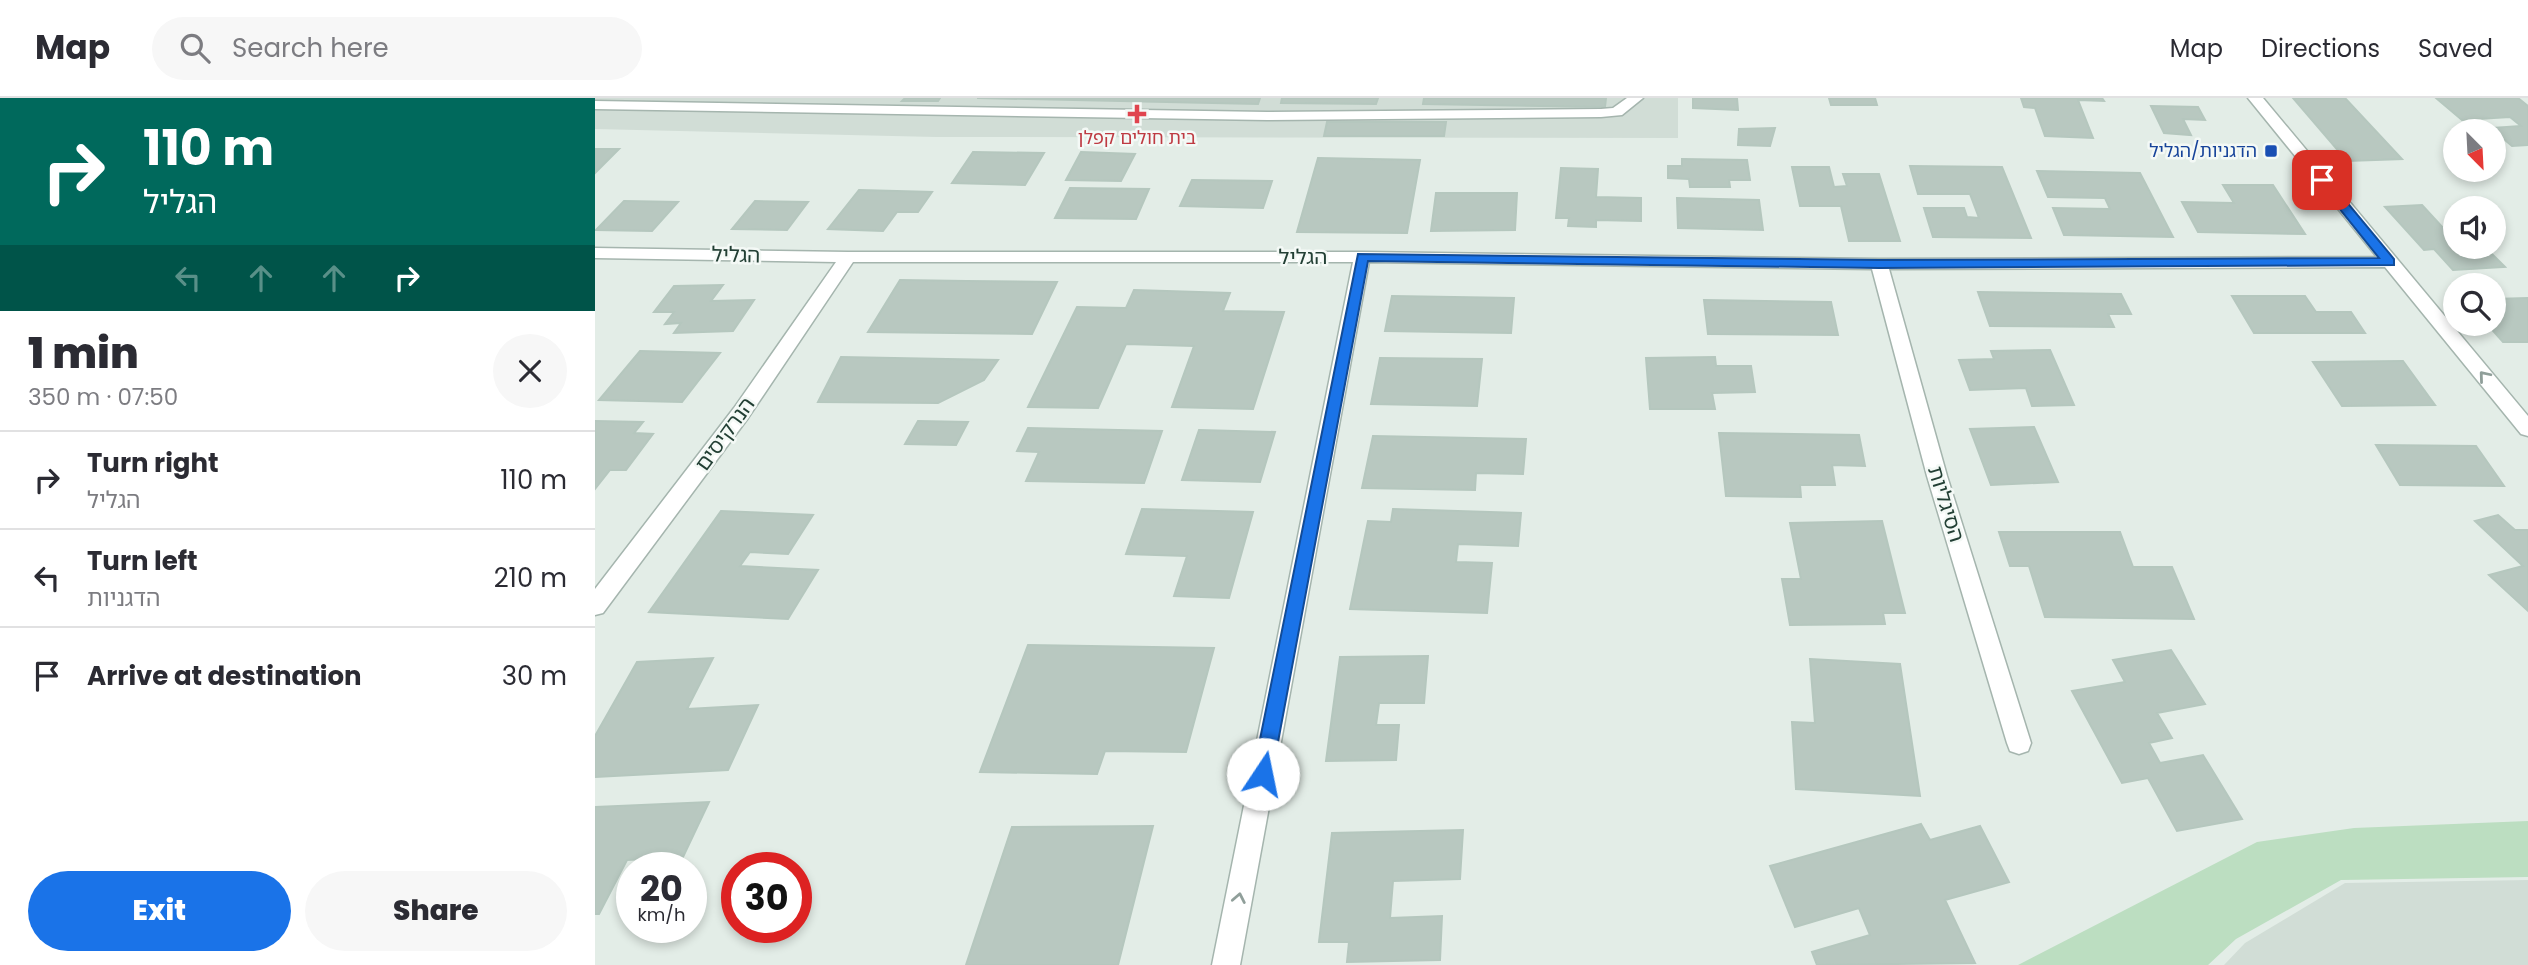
<!DOCTYPE html>
<meta charset="utf-8">
<style>
:root{--surface:#fff;--page:#f7f7f7;--text:#2b2b33;--muted:#7c7c81;--line:#e1e1e2;--accent:#1a73e8}
body{margin:0;font-family:Poppins,"Noto Sans Hebrew",sans-serif;background:var(--page);color:var(--text);height:100vh;display:flex;flex-direction:column;font-size:26px;white-space:nowrap}
*{box-sizing:border-box;margin:0}
p{font-size:23px;color:var(--muted)}
.icon{flex:none;width:38px;height:38px;fill:none;stroke:currentColor;stroke-width:2;stroke-linecap:round;stroke-linejoin:round}
.map{position:relative;flex:1;overflow:hidden}
.sheet{display:flex;flex-direction:column;background:var(--surface);width:595px}
.sheet>*{flex:none}
.hud{background:#00695c;color:#fff;overflow:hidden}
.needle{width:46px;rotate:156deg}
.tools{position:absolute;left:1848px;top:21px;display:grid;gap:14px}
.tools a{display:grid;place-items:center;width:63px;height:63px;border-radius:50%;background:var(--surface);box-shadow:0 4px 10px #0003;font-size:35px}
.speed{position:absolute;left:21px;top:754px;display:flex;gap:14px;font-size:35px;font-weight:700;text-align:center}
.speed>*{display:grid;place-content:center;width:91px;height:91px;border-radius:50%;background:var(--surface);box-shadow:0 4px 10px #0003;line-height:1}
.speed small{font-size:18px;font-weight:400}
.speed .limit{border:10px solid #d22;background:#fff;color:#111}
.pin{position:absolute;display:grid;place-items:center;width:60px;height:60px;color:#fff;margin:-30px;border-radius:14px;box-shadow:0 4px 10px #0006}
.me{position:absolute;width:77px;margin:-38px;rotate:11deg;stroke-linejoin:round;filter:drop-shadow(0 0 5px #0008)}
.turn{display:flex;align-items:center;gap:24px;height:147px;padding:0 28px;font-size:32px}
.turn .icon{width:91px;height:91px;stroke-width:2.5}
.turn b{display:block;font-size:49px;line-height:60px}
.lanes{display:flex;align-items:center;height:66px;padding:0 28px;background:#0003;justify-content:center;gap:35px;direction:ltr}
.lanes .off{opacity:.35}
.round{display:grid;place-items:center;flex:none;width:74px;height:74px;border-radius:37px;background:var(--page)}
.head{display:flex;align-items:center;justify-content:space-between;height:119px;padding:0 28px}
h1{font-size:42px;font-weight:800;line-height:52px}
.cta{display:flex;gap:14px;margin-top:auto;padding:14px 28px}
.cta a{flex:1;height:80px;border-radius:42px;background:var(--accent);color:#fff;font-size:28px;font-weight:800;line-height:80px;text-align:center}
.cta a+a{background:var(--page);color:var(--text)}
ul{padding:0;list-style:none}
li{display:flex;align-items:center;gap:21px;height:98px;padding:0 28px;border-top:2px solid var(--line)}
li div{flex:1}
li b{display:block;font-size:26px}
li em{font-style:normal}
header{display:flex;align-items:center;gap:42px;box-sizing:border-box;height:98px;padding:0 35px;background:var(--surface);border-bottom:2px solid var(--line)}
header strong{font-size:33px}
nav{display:flex;gap:38px;margin-inline-start:auto;font-size:24px}
.search{width:490px;height:63px;background:var(--page);display:flex;align-items:center;gap:18px;box-sizing:border-box;padding:0 24px;border-radius:38px;color:var(--muted);font-size:26px}
main{display:flex;flex:1;min-height:0}
.map>svg:first-child{display:block}
.built{fill:#d1ddd6}
.green{fill:#bcdec1}
.building{fill:#b8c8c0;stroke:#b5c7be;stroke-width:2}
.lines{fill:none;stroke-linecap:round;stroke-linejoin:round}
.lane-casing{stroke:#a5b5ae;stroke-width:3}
.street-casing{stroke:#a5b5ae;stroke-width:3}
.lane{fill:#fff;fill-rule:evenodd}
.street{fill:#fff;fill-rule:evenodd}
.oneway{stroke:#909f9a}
.route{fill:#1a73e8;stroke:#114b97;stroke-width:2}
.health-dot{fill:#e0444e;stroke:#f4f9f6;stroke-width:2.5}
.transit-dot{fill:#1a4fb4;stroke:#f4f9f6;stroke-width:2.5}
.labels{text-anchor:middle;stroke-width:5;stroke-linejoin:round;paint-order:stroke}
.far-health-label{font-size:18px;fill:#be3a42;stroke:#f4f9f6}
.far-transit-label{font-size:18px;fill:#164399;stroke:#f4f9f6;text-anchor:end}
.street-label{font-size:21px;fill:#223f34;stroke:#f4f9f6}
</style>
<header>
<strong>Map</strong>
<div class="search"><svg class="icon" aria-label="search" viewBox="0 0 24 24"><circle cx="10" cy="10" r="6"/><path d="M15 15l6 6"/></svg>Search here</div>
<nav><a>Map</a><a>Directions</a><a>Saved</a></nav>
</header>
<main>
<section class="sheet">
<div class="hud">
<div class="turn"><svg class="icon" aria-label="right" viewBox="0 0 24 24"><path d="M7 20v-9h11M14 6l5 5-5 5"/></svg><div><b>110 m</b>הגליל</div></div>
<div class="lanes"><svg class="icon off" aria-label="left" viewBox="0 0 24 24"><path d="M17 20v-9H6M10 6l-5 5 5 5"/></svg><svg class="icon off" aria-label="ahead" viewBox="0 0 24 24"><path d="M12 20V5M6 11l6-6 6 6"/></svg><svg class="icon off" aria-label="ahead" viewBox="0 0 24 24"><path d="M12 20V5M6 11l6-6 6 6"/></svg><svg class="icon" aria-label="right" viewBox="0 0 24 24"><path d="M7 20v-9h11M14 6l5 5-5 5"/></svg></div>
</div>
<div class="head"><div><h1>1 min</h1><p>350 m · 07:50</p></div><a class="round"><svg class="icon" aria-label="close" viewBox="0 0 24 24"><path d="M6 6l12 12M18 6L6 18"/></svg></a></div>
<ul>
<li><svg class="icon" aria-label="right" viewBox="0 0 24 24"><path d="M7 20v-9h11M14 6l5 5-5 5"/></svg><div><b>Turn right</b><p>הגליל</p></div><em>110 m</em></li>
<li><svg class="icon" aria-label="left" viewBox="0 0 24 24"><path d="M17 20v-9H6M10 6l-5 5 5 5"/></svg><div><b>Turn left</b><p>הדגניות</p></div><em>210 m</em></li>
<li><svg class="icon" aria-label="arrive" viewBox="0 0 24 24"><path d="M6 21V4h12l-3 4 3 4H6"/></svg><div><b>Arrive at destination</b></div><em>30 m</em></li>
</ul>
<div class="cta"><a>Exit</a><a>Share</a></div>
</section>
<div class="map">
<svg width="1933" height="867" viewBox="0 0 1933 867">
<rect width="100%" height="100%" fill="#e3ede7"/>
<!-- built -->
<path class="built" d="M0 0H1083V40L341 39 0 31Z
M1933 782V867H1629L1650 845 1750 785Z"/>
<!-- green -->
<path class="green" d="M1933 723V779L1746 782 1641 841 1613 867H1423L1662 744 1759 730Z"/>
<!-- building -->
<path class="building" d="M310 0H345L343 3H307Z
M382 0H665L663 6Z
M687 0H783L781 6 686 5Z
M829 0H1011L1010 9 828 6Z
M1098 0H1142L1143 12 1098 10Z
M1234 0H1280L1282 7H1236Z
M1426 0H1507L1509 3 1483 2 1498 40 1450 38 1440 10 1429 9Z
M1698 0H1750L1807 61 1752 63Z
M1841 0H1923L1933 8V47L1917 48 1896 30 1926 28 1915 19 1867 22Z
M1556 8 1603 9 1610 22 1588 21 1596 37 1569 35Z
M732 24H851L849 38H729Z
M1180 30 1175 48 1143 47 1144 31Z
M0 51H24L0 75Z
M378 54 449 55 430 87 357 85Z
M486 54 540 56 526 83 471 82Z
M723 60 825 62 812 135 702 134Z
M1087 61 1152 62 1155 82H1134L1135 89H1095L1094 81 1073 80V68H1087Z
M1315 68 1407 69 1436 140 1338 139 1329 110H1369L1372 119 1384 120 1375 96H1323Z
M1197 69H1234L1239 89 1252 88 1248 76H1284L1305 143H1254L1246 108H1205Z
M966 70 1003 71 1001 99 1046 100V123L1001 122V129L973 128 974 120H961Z
M1442 73 1545 75 1578 139 1469 137 1458 110 1515 111 1510 100 1453 99Z
M597 82 677 83 668 110 585 108Z
M1628 87H1678L1710 136 1603 134 1587 104 1639 105Z
M475 90 554 91 541 121 460 120Z
M264 92 337 94 323 114H302L288 133 233 131Z
M841 95H922L920 132 836 133Z
M1082 100 1164 102 1168 132 1083 130Z
M29 103 83 104 57 133 1 132Z
M160 103 213 104 192 132 137 131Z
M1827 107 1860 143V149H1890L1910 169 1858 172 1839 151 1829 152 1790 109Z
M305 182 371 183 462 184 437 236 273 234Z
M128 187 116 203 159 202 138 233 79 235 86 225 70 226 79 214H59L79 188Z
M539 192 635 195 628 213 689 214 658 311 577 309 599 248 531 246 503 310 433 309 482 209 531 210Z
M1383 194 1526 196 1536 216H1513L1519 229 1395 228Z
M797 198 919 200 916 235 790 233Z
M1637 198H1710L1721 214H1756L1770 235H1659Z
M1933 200V244H1908L1892 226H1899V201Z
M1109 202 1236 204 1243 237 1113 236Z
M1455 252 1479 307 1437 308 1431 290 1375 292 1364 262 1399 261 1396 253Z
M45 253 125 255 87 304 4 302Z
M246 259 403 262 389 282 343 305 223 304Z
M1120 259 1121 268H1156L1160 294 1117 295 1120 311H1055L1051 260Z
M785 260 887 261 882 308 776 306Z
M1808 263 1840 307 1747 308 1718 264Z
M0 323 48 324 39 335 58 336 31 372H15L0 391Z
M323 323 373 324 361 347 310 346Z
M1439 329 1463 384 1396 387 1375 331Z
M433 330 567 333 549 385 431 383 444 354 422 353Z
M604 332 680 334 665 384 587 382Z
M1124 335 1264 337 1270 368 1237 367 1240 387H1205L1206 399 1131 398Z
M778 338 931 341 928 376 881 375 880 392 767 390Z
M1781 347 1881 348 1909 388 1805 387Z
M547 411 658 414 634 500 579 498 592 458 531 456Z
M798 411 926 415 923 448 863 446 861 464 897 465 892 515 755 511 773 423 796 424Z
M126 413 218 417 193 456 155 454 145 468 223 472 193 521 54 514Z
M1903 417 1920 432H1933V513L1894 477 1928 468 1880 423Z
M1287 423 1310 515H1288L1290 526 1195 527 1187 481H1206L1195 425Z
M1404 434H1525L1538 469H1577L1599 521 1450 519 1434 468H1415Z
M433 547 619 550 591 654 510 653 502 676 385 674Z
M1576 552 1610 606 1562 615 1577 640 1554 645 1565 665 1608 657 1647 721 1582 733 1553 680 1527 685 1477 593 1530 584 1518 562Z
M833 558 829 605H784L781 627H804L801 662 731 663 745 559Z
M118 560 92 611 163 607 133 672 0 679V638L42 564Z
M1215 561 1305 566 1325 698 1201 691 1197 624 1220 625Z
M114 704 88 759 32 762 4 816H0V709Z
M1326 726 1335 742 1385 728 1414 784 1350 802 1380 865 1222 867 1217 854 1275 837 1264 810 1200 829 1175 768Z
M558 728 523 867H371L417 729Z
M868 732 865 781 798 783 795 820 847 818 845 862 752 864 754 844H724L737 735Z"/>
<g class="lines">
<defs>
<path id="lane" d="M1032 0H1048L1027 17 1006 19 672 22 0 11V3L672 14 1006 11 1018 10Z"/>
<path id="street" d="M1653 0H1668L1933 318V338L1926 336 1790 169 1294 171 1352 378 1436 645 1433 653 1424 656 1415 653 1412 645 1332 378 1277 171 774 164 645 867H617L758 164H258L153 320 8 515 0 517V491L139 310 241 164 0 160V150L253 154H767L1284 161 1782 159Z"/>
</defs>
<!-- lane casing -->
<use href="#lane" class="lane-casing"/>
<!-- street casing -->
<use href="#street" class="street-casing"/>
<!-- lane -->
<use href="#lane" class="lane"/>
<!-- street -->
<use href="#street" class="street"/>
</g>
<!-- one-way arrows -->
<defs><path id="oneway-chevron" d="M-2-3.5L2.5 0L-2 3.5" fill="none" stroke-width="1.6" stroke-linecap="round" stroke-linejoin="round" transform="scale(1.75)"/></defs>
<g class="oneway">
<use href="#oneway-chevron" transform="translate(1889 278) rotate(-130)"/>
<use href="#oneway-chevron" transform="translate(644 800) rotate(-79)"/>
</g>
<!-- route -->
<path class="route" d="M1723 79H1731L1799 161V167L1284 170 773 163 677 676 674 683 668 685 661 683 658 676 763 156 1284 162 1784 160 1723 84Z"/>
<!-- markers -->
<path class="health-dot" d="M538.5 5.5h7v7h7v7h-7v7h-7v-7h-7v-7h7z"/>
<rect class="transit-dot" x="1669" y="46" width="14" height="14" rx="3.5"/>
<g class="labels">
<!-- far-health labels -->
<g class="far-health-label">
<text x="542" y="46">בית חולים קפלן</text>
</g>
<!-- far-transit labels -->
<g class="far-transit-label">
<text x="1662" y="59">הדגניות/הגליל</text>
</g>
<!-- street labels -->
<g class="street-label">
<text transform="translate(141 157) rotate(1)" y="7">הגליל</text>
<text x="708" y="166">הגליל</text>
<text transform="translate(130 336) rotate(-54)" y="7">הנרקיסים</text>
<text transform="translate(1351 406) rotate(73)" y="7">הסיגליות</text>
</g>
</g>
</svg>
<div class="tools">
<a><svg class="needle" viewBox="-14 -14 28 28"><path d="M0-13l5 13h-10z" fill="#e53935"/><path d="M0 13l5-13h-10z" fill="#7c7c81"/></svg></a>
<a><svg class="icon" aria-label="sound" viewBox="0 0 24 24"><path d="M4 9h4l5-4v14l-5-4H4zM17 9q2 3 0 6"/></svg></a>
<a><svg class="icon" aria-label="search" viewBox="0 0 24 24"><circle cx="10" cy="10" r="6"/><path d="M15 15l6 6"/></svg></a>
</div>
<div class="speed"><div>20<small>km/h</small></div><div class="limit">30</div></div>
<div class="pin" style="left:1727px;top:82px;background:#d93025"><svg class="icon" aria-label="arrive" viewBox="0 0 24 24"><path d="M6 21V4h12l-3 4 3 4H6"/></svg></div>
<svg class="me" style="left:668px;top:676px" viewBox="-20 -20 40 40"><circle r="19" fill="#fff"/><path d="M0-13L10 11 0 6-10 11z" fill="#1a73e8"/></svg>
</div>
</main>
